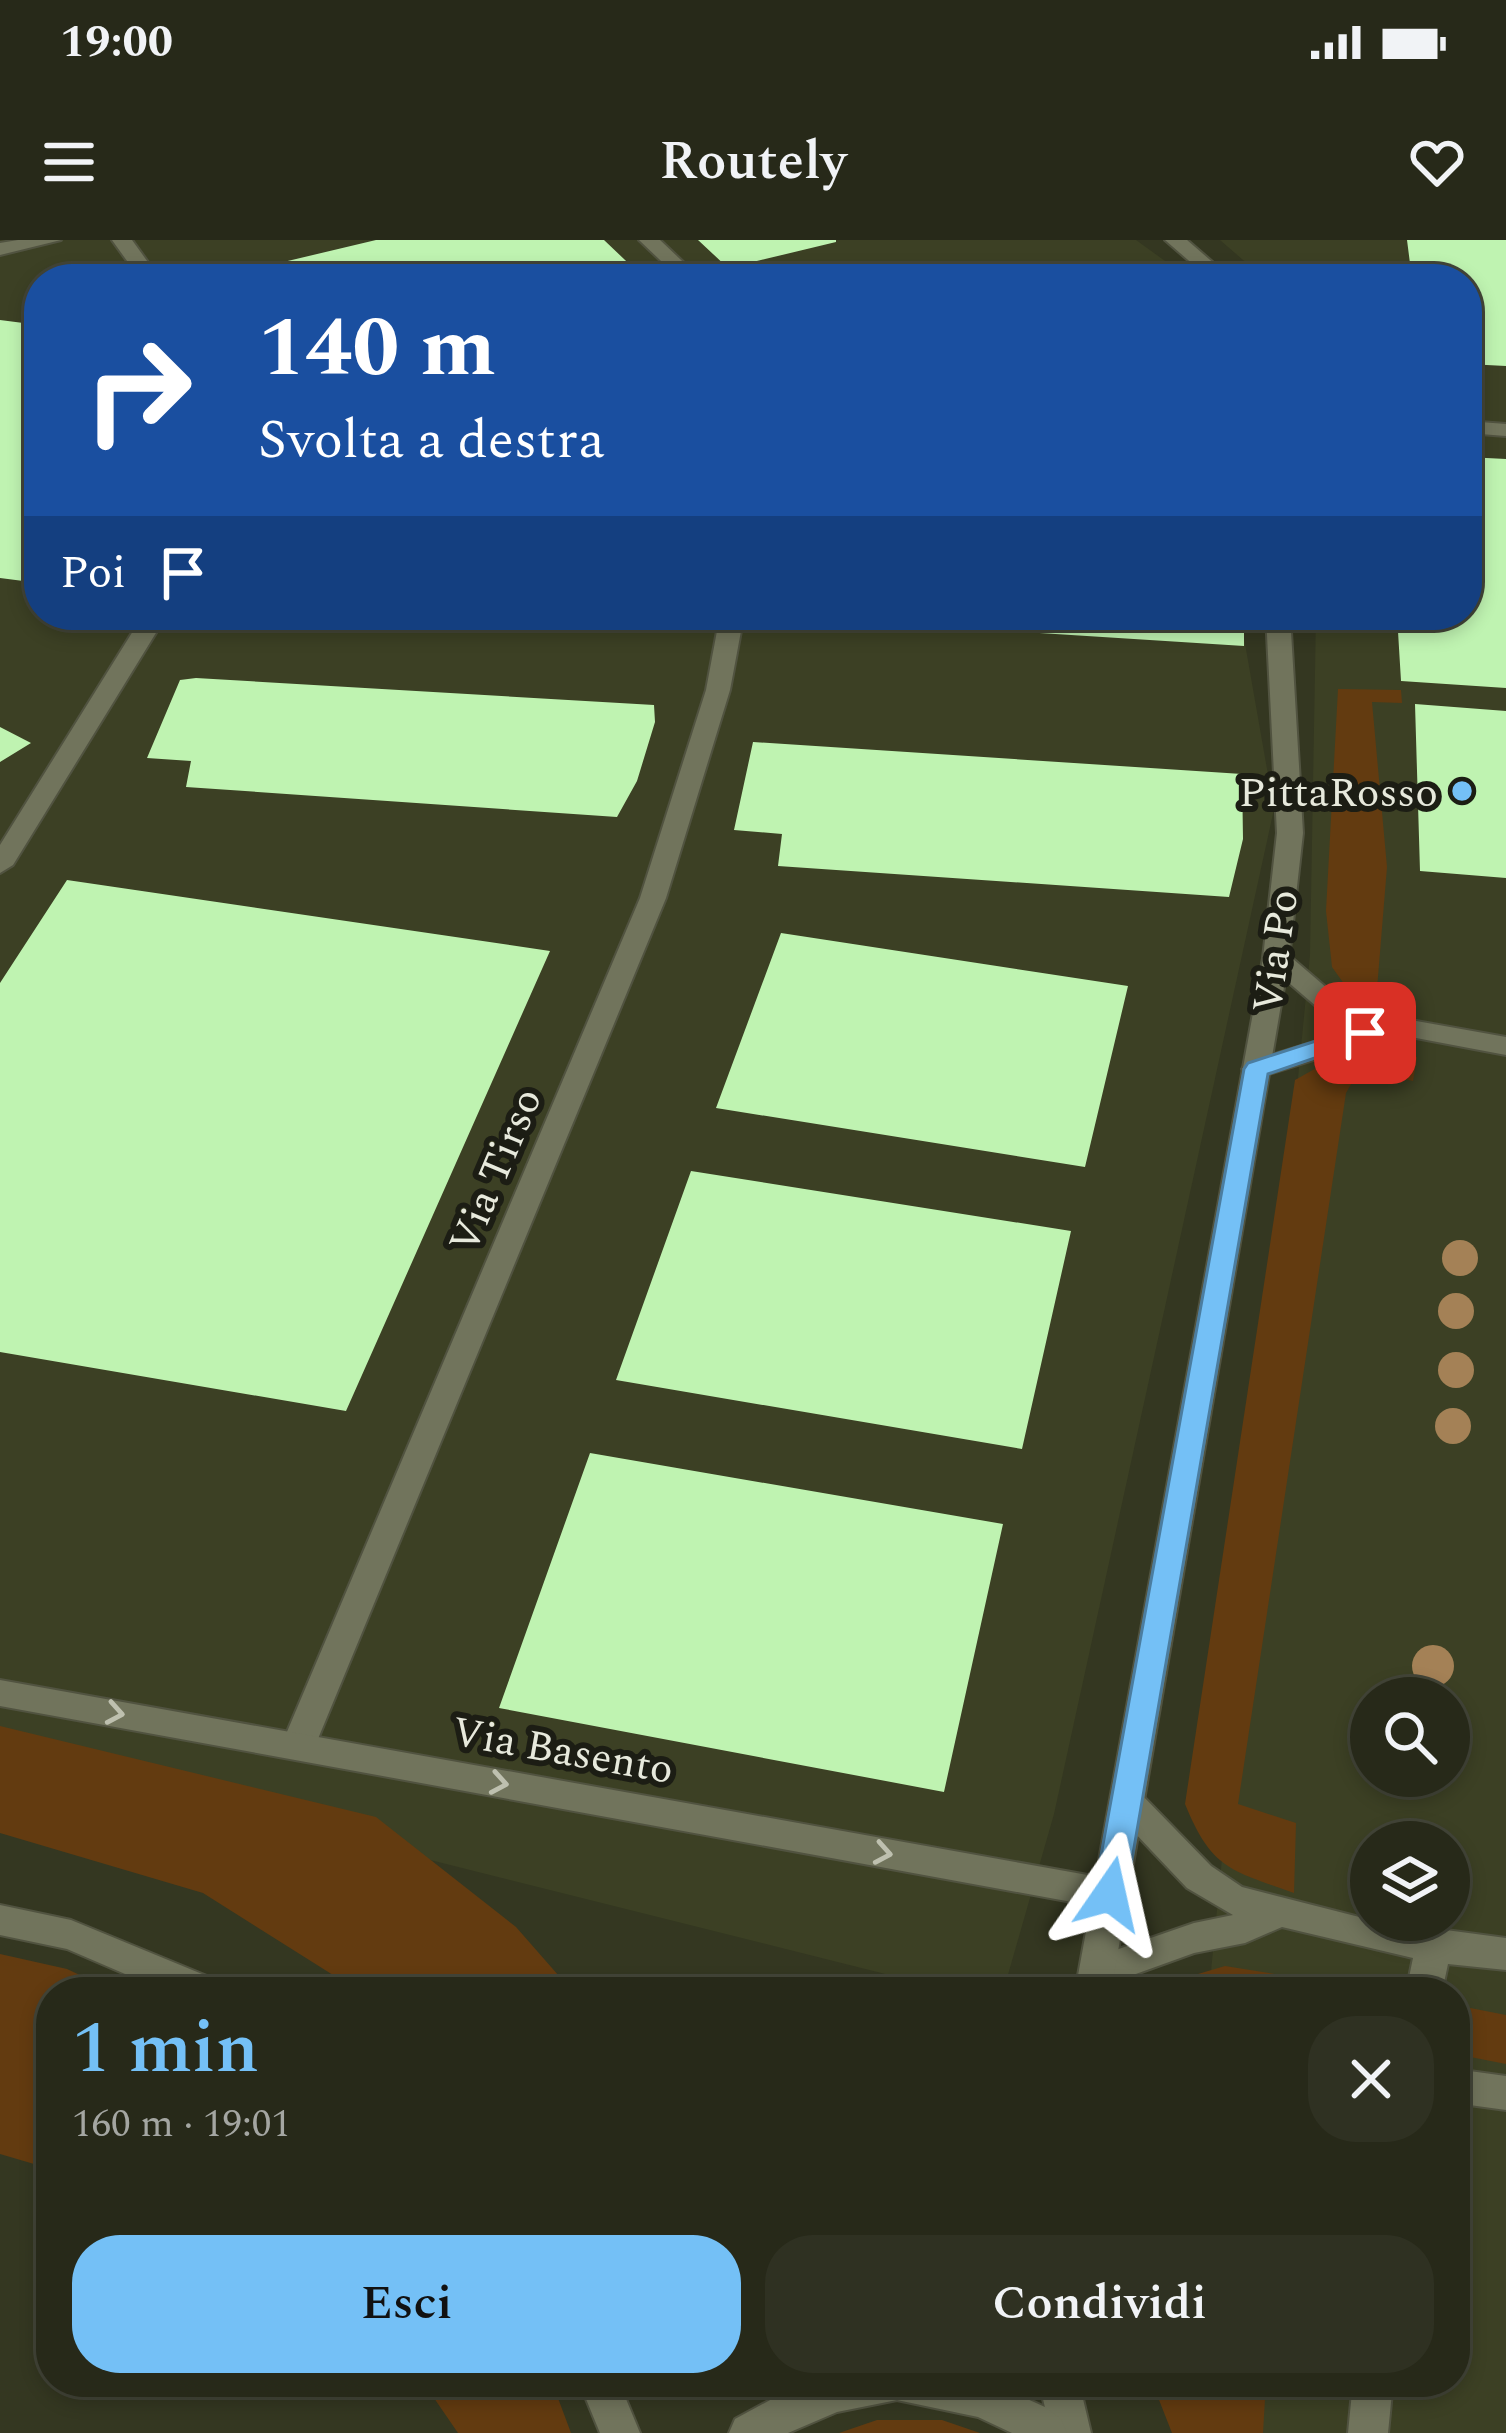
<!DOCTYPE html>
<html lang="it">
<meta charset="utf-8">
<style>
:root{--surface:#272919;--page:#2f3122;--text:#f1f3f6;--muted:#a4a6a2;--line:#434538;--accent:#74c0f6}
body{margin:0;font-family:Spectral,serif;background:var(--page);color:var(--text);height:100vh;display:flex;flex-direction:column;font-size:45px;white-space:nowrap}
*{box-sizing:border-box;margin:0}
p{font-size:39px;color:var(--muted)}
.icon{flex:none;width:66px;height:66px;fill:none;stroke:currentColor;stroke-width:2;stroke-linecap:round;stroke-linejoin:round}
.map{position:relative;flex:1;overflow:hidden}
.panel{position:absolute;left:36px;top:1737px;width:1434px;height:420px;display:flex;flex-direction:column;background:var(--surface);border-radius:48px;box-shadow:0 6px 18px #0003,0 0 0 3px var(--line)}
.panel>*{flex:none}
.hud{position:absolute;left:24px;top:24px;width:1458px;height:366px;border-radius:48px;box-shadow:0 6px 18px #0003,0 0 0 3px var(--line);background:#1a4fa0;color:#fff;overflow:hidden}
.fabs{position:absolute;left:1350px;top:1437px;display:grid;gap:24px}
.fabs a{display:grid;place-items:center;width:120px;height:120px;border-radius:50%;background:var(--surface);box-shadow:0 6px 18px #0003,0 0 0 3px var(--line);font-size:60px}
.pin{position:absolute;display:grid;place-items:center;width:102px;height:102px;color:#fff;margin:-51px;border-radius:24px;box-shadow:0 6px 18px #0006}
.me{position:absolute;width:132px;margin:-66px;rotate:11deg;stroke-linejoin:round;filter:drop-shadow(0 0 9px #0008)}
.turn{display:flex;align-items:center;gap:42px;height:252px;padding:0 36px;font-size:54px}
.turn .icon{width:156px;height:156px;stroke-width:2.5}
.turn b{display:block;font-size:84px;line-height:102px}
.then{display:flex;align-items:center;height:114px;padding:0 36px;background:#0003;gap:24px;font-size:45px}
.round{display:grid;place-items:center;flex:none;width:126px;height:126px;border-radius:48px;background:var(--page)}
.overview{display:flex;align-items:center;justify-content:space-between;height:204px;padding:0 36px}
h1{font-size:72px;font-weight:600;line-height:90px;color:var(--accent)}
.cta{display:flex;gap:24px;margin-top:auto;padding:24px 36px}
.cta a{flex:1;height:138px;border-radius:48px;background:var(--accent);color:#111;font-size:48px;font-weight:600;line-height:138px;text-align:center}
.cta a+a{background:var(--page);color:var(--text)}
.status{display:flex;justify-content:space-between;align-items:center;height:84px;padding:0 60px;background:var(--surface);direction:ltr}
.status svg{height:33px;fill:currentColor}
header{display:flex;justify-content:space-between;align-items:center;height:156px;padding:0 36px;background:var(--surface);font-size:54px;font-weight:600}
.map>svg:first-child{display:block}
.built{fill:#3c4024;fill-rule:evenodd}
.green{fill:#633b10}
.building{fill:#bff3b1}
.lines{fill:none;stroke-linecap:round;stroke-linejoin:round}
.service-casing{stroke:#515340;stroke-width:4}
.minor-casing{stroke:#515340;stroke-width:4}
.tertiary-casing{stroke:#515340;stroke-width:4}
.secondary-casing{stroke:#515340;stroke-width:4}
.service{fill:#71745c;fill-rule:evenodd}
.minor{fill:#71745c;fill-rule:evenodd}
.tertiary{fill:#71745c;fill-rule:evenodd}
.secondary{fill:#71745c;fill-rule:evenodd}
.tree{fill:#a48156}
.oneway{stroke:#bec0af}
.route{fill:#74c0f6;stroke:#4b7da0;stroke-width:3}
.poi-dot{fill:#74c0f6;stroke:#1c1d14;stroke-width:4.5}
.labels{text-anchor:middle;stroke-width:12;stroke-linejoin:round;paint-order:stroke}
.poi-label{font-size:42px;fill:#e7e9dc;stroke:#1c1d14;text-anchor:end}
.street-label{font-size:42px;fill:#e7e9dc;stroke:#1c1d14}
</style>
<div class="status"><b>19:00</b><svg viewBox="0 0 49 12"><path d="M0 12V9h3v3zM5 12V6h3v6zM10 12V3h3v9zM15 12V0h3v12zM26 1h20v11H26zM47 4h2v5h-2z"/></svg></div>
<header><svg class="icon" aria-label="menu" viewBox="0 0 24 24"><path d="M4 6h16M4 12h16M4 18h16"/></svg>Routely<svg class="icon" aria-label="heart" viewBox="0 0 24 24"><path d="M12 20l-8-8c-3-5 5-10 8-4 3-6 11-1 8 4z"/></svg></header>
<div class="map">
<svg width="1506" height="2193" viewBox="0 0 1506 2193">
<rect width="100%" height="100%" fill="#343721"/>
<!-- built -->
<path class="built" d="M0 0H1136L1190 39H39V375H1240L1274 569 1054 1574 1003 1752H957L0 1512Z
M1220 0H1506V2193H1188L1190 2142H1455V1752H1209L1310 715 1316 375H1467V39H1265ZM1371 1458H1449V1536H1371ZM1371 1602H1449V1680H1371Z"/>
<!-- green -->
<path class="green" d="M1338 449 1401 450 1402 463 1372 462 1387 627 1376 761 1352 755 1332 727 1326 671Z
M1376 810 1417 817 1413 841 1382 834 1354 839 1346 853 1238 1564 1296 1583 1294 1653C1231 1630 1212 1630 1185 1564L1295 840 1343 813Z
M0 1486 376 1577 516 1687 573 1752H360L203 1653 0 1593Z
M0 1714 67 1729 116 1752H51V1929L0 1914Z
M1225 1726 1388 1752H1170L1198 1734Z
M1455 1765 1506 1775V1824L1455 1814Z
M423 2142H552L571 2193H458Z
M1152 2142H1266L1263 2193H1172Z
M877 2180H942L980 2193H839Z"/>
<!-- building -->
<path class="building" d="M376 0H604L645 39H212Z
M698 0H836V2L728 28Z
M1407 0H1506V126L1467 124V39H1412Z
M0 80 39 85V343L0 338Z
M1467 217 1506 219V448L1401 441 1397 375H1467Z
M816 375H1244V406L816 379Z
M196 438 654 465 655 482 637 541 617 577 186 547 191 521 147 518 180 440Z
M1415 464 1506 471V638L1420 631Z
M0 487 31 503 0 522Z
M753 502 1242 534 1243 599 1229 657 778 626 782 594 734 590Z
M67 640 550 711 346 1171 0 1112V743Z
M781 693 1128 746 1085 927 716 868Z
M691 931 1071 991 1022 1209 616 1140Z
M590 1213 1003 1284 944 1552 499 1468Z"/>
<g class="lines">
<defs>
<path id="service" d="M112 0H132L160 39H140Z
M639 0H660L701 39H680Z
M1467 181 1506 184V196L1467 193Z
M143 375H167L13 625 0 633V605Z
M720 375H744L730 450 666 658 315 1506 310 1516 298 1520 286 1516 281 1506 640 658 706 450Z
M1276 710 1285 712 1335 755 1366 772 1506 797V815L1395 794 1266 835H1246L1242 829 1246 823 1359 788 1317 767 1267 724 1263 718 1267 712Z
M1127 1548 1139 1552 1211 1626 1242 1647 1371 1680 1506 1698V1730L1448 1724 1442 1752H1406L1413 1718 1282 1687 1245 1703 1194 1713 1097 1748 1084 1743 1079 1732 1084 1721 1194 1683 1233 1675 1187 1648 1115 1572 1110 1562 1115 1552Z
M1455 1829 1506 1836V1870L1455 1863Z
M1353 2142H1393L1388 2193H1348Z"/>
<path id="minor" d="M18 0H61L0 15V3Z
M0 1440 1110 1639 1123 1643 1128 1654 1123 1665 1110 1669 0 1466Z"/>
<path id="tertiary" d="M1165 0H1187L1232 39H1210Z
M1266 375H1290L1303 593 1289 718 1111 1752H1075L1263 718 1277 593Z
M1039 2142H1079L1091 2193H1051Z"/>
<path id="secondary" d="M0 1665 71 1680 219 1741 224 1752H167L67 1709 0 1695Z
M579 2142H619L640 2193H600Z
M759 2142H989L1045 2167 1061 2179 1067 2193H1012L978 2177 897 2160 837 2172 788 2193H729L735 2179 772 2159 765 2156Z"/>
</defs>
<!-- service casing -->
<use href="#service" class="service-casing"/>
<!-- minor casing -->
<use href="#minor" class="minor-casing"/>
<!-- tertiary casing -->
<use href="#tertiary" class="tertiary-casing"/>
<!-- secondary casing -->
<use href="#secondary" class="secondary-casing"/>
<!-- service -->
<use href="#service" class="service"/>
<!-- minor -->
<use href="#minor" class="minor"/>
<!-- tertiary -->
<use href="#tertiary" class="tertiary"/>
<!-- secondary -->
<use href="#secondary" class="secondary"/>
</g>
<!-- trees -->
<g class="tree">
<circle cx="1460" cy="1018" r="18"/>
<circle cx="1456" cy="1071" r="18"/>
<circle cx="1456" cy="1130" r="18"/>
<circle cx="1453" cy="1186" r="18"/>
<circle cx="1433" cy="1426" r="21"/>
</g>
<!-- one-way arrows -->
<defs><path id="oneway-chevron" d="M-2-3.5L2.5 0L-2 3.5" fill="none" stroke-width="1.6" stroke-linecap="round" stroke-linejoin="round" transform="scale(3)"/></defs>
<g class="oneway">
<use href="#oneway-chevron" transform="translate(115 1473) rotate(10)"/>
<use href="#oneway-chevron" transform="translate(499 1543) rotate(10)"/>
<use href="#oneway-chevron" transform="translate(883 1613) rotate(10)"/>
</g>
<!-- route -->
<path class="route" d="M1365 785 1373 787 1377 793 1373 798 1268 834 1126 1654 1121 1664 1110 1668 1098 1664 1094 1654 1244 829 1248 823Z"/>
<!-- markers -->
<circle class="poi-dot" cx="1462" cy="551" r="12"/>
<g class="labels">
<!-- poi labels -->
<g class="poi-label">
<text x="1438" y="566">PittaRosso</text>
</g>
<!-- street labels -->
<g class="street-label">
<text transform="translate(1274 711) rotate(-82)" y="15">Via Po</text>
<text transform="translate(494 930) rotate(-67)" y="15">Via Tirso</text>
<text transform="translate(563 1509) rotate(10)" y="15">Via Basento</text>
</g>
</g>
</svg>
<div class="fabs">
<a><svg class="icon" aria-label="search" viewBox="0 0 24 24"><circle cx="10" cy="10" r="6"/><path d="M15 15l6 6"/></svg></a>
<a><svg class="icon" aria-label="layers" viewBox="0 0 24 24"><path d="M12 4l9 5-9 5-9-5zM3 14l9 5 9-5"/></svg></a>
</div>
<div class="pin" style="left:1365px;top:793px;background:#d93025"><svg class="icon" aria-label="arrive" viewBox="0 0 24 24"><path d="M6 21V4h12l-3 4 3 4H6"/></svg></div>
<svg class="me" style="left:1110px;top:1654px" viewBox="-20 -20 40 40"><path d="M0-17L14 15 0 8-14 15z" fill="#74c0f6" stroke="#fff" stroke-width="4"/></svg>
<div class="hud">
<div class="turn"><svg class="icon" aria-label="right" viewBox="0 0 24 24"><path d="M7 20v-9h11M14 6l5 5-5 5"/></svg><div><b>140 m</b>Svolta a destra</div></div>
<div class="then">Poi<svg class="icon" aria-label="arrive" viewBox="0 0 24 24"><path d="M6 21V4h12l-3 4 3 4H6"/></svg></div>
</div>
<section class="panel">
<div class="overview"><div><h1>1 min</h1><p>160 m · 19:01</p></div><a class="round"><svg class="icon" aria-label="close" viewBox="0 0 24 24"><path d="M6 6l12 12M18 6L6 18"/></svg></a></div>
<div class="cta"><a>Esci</a><a>Condividi</a></div>
</section>
</div>
